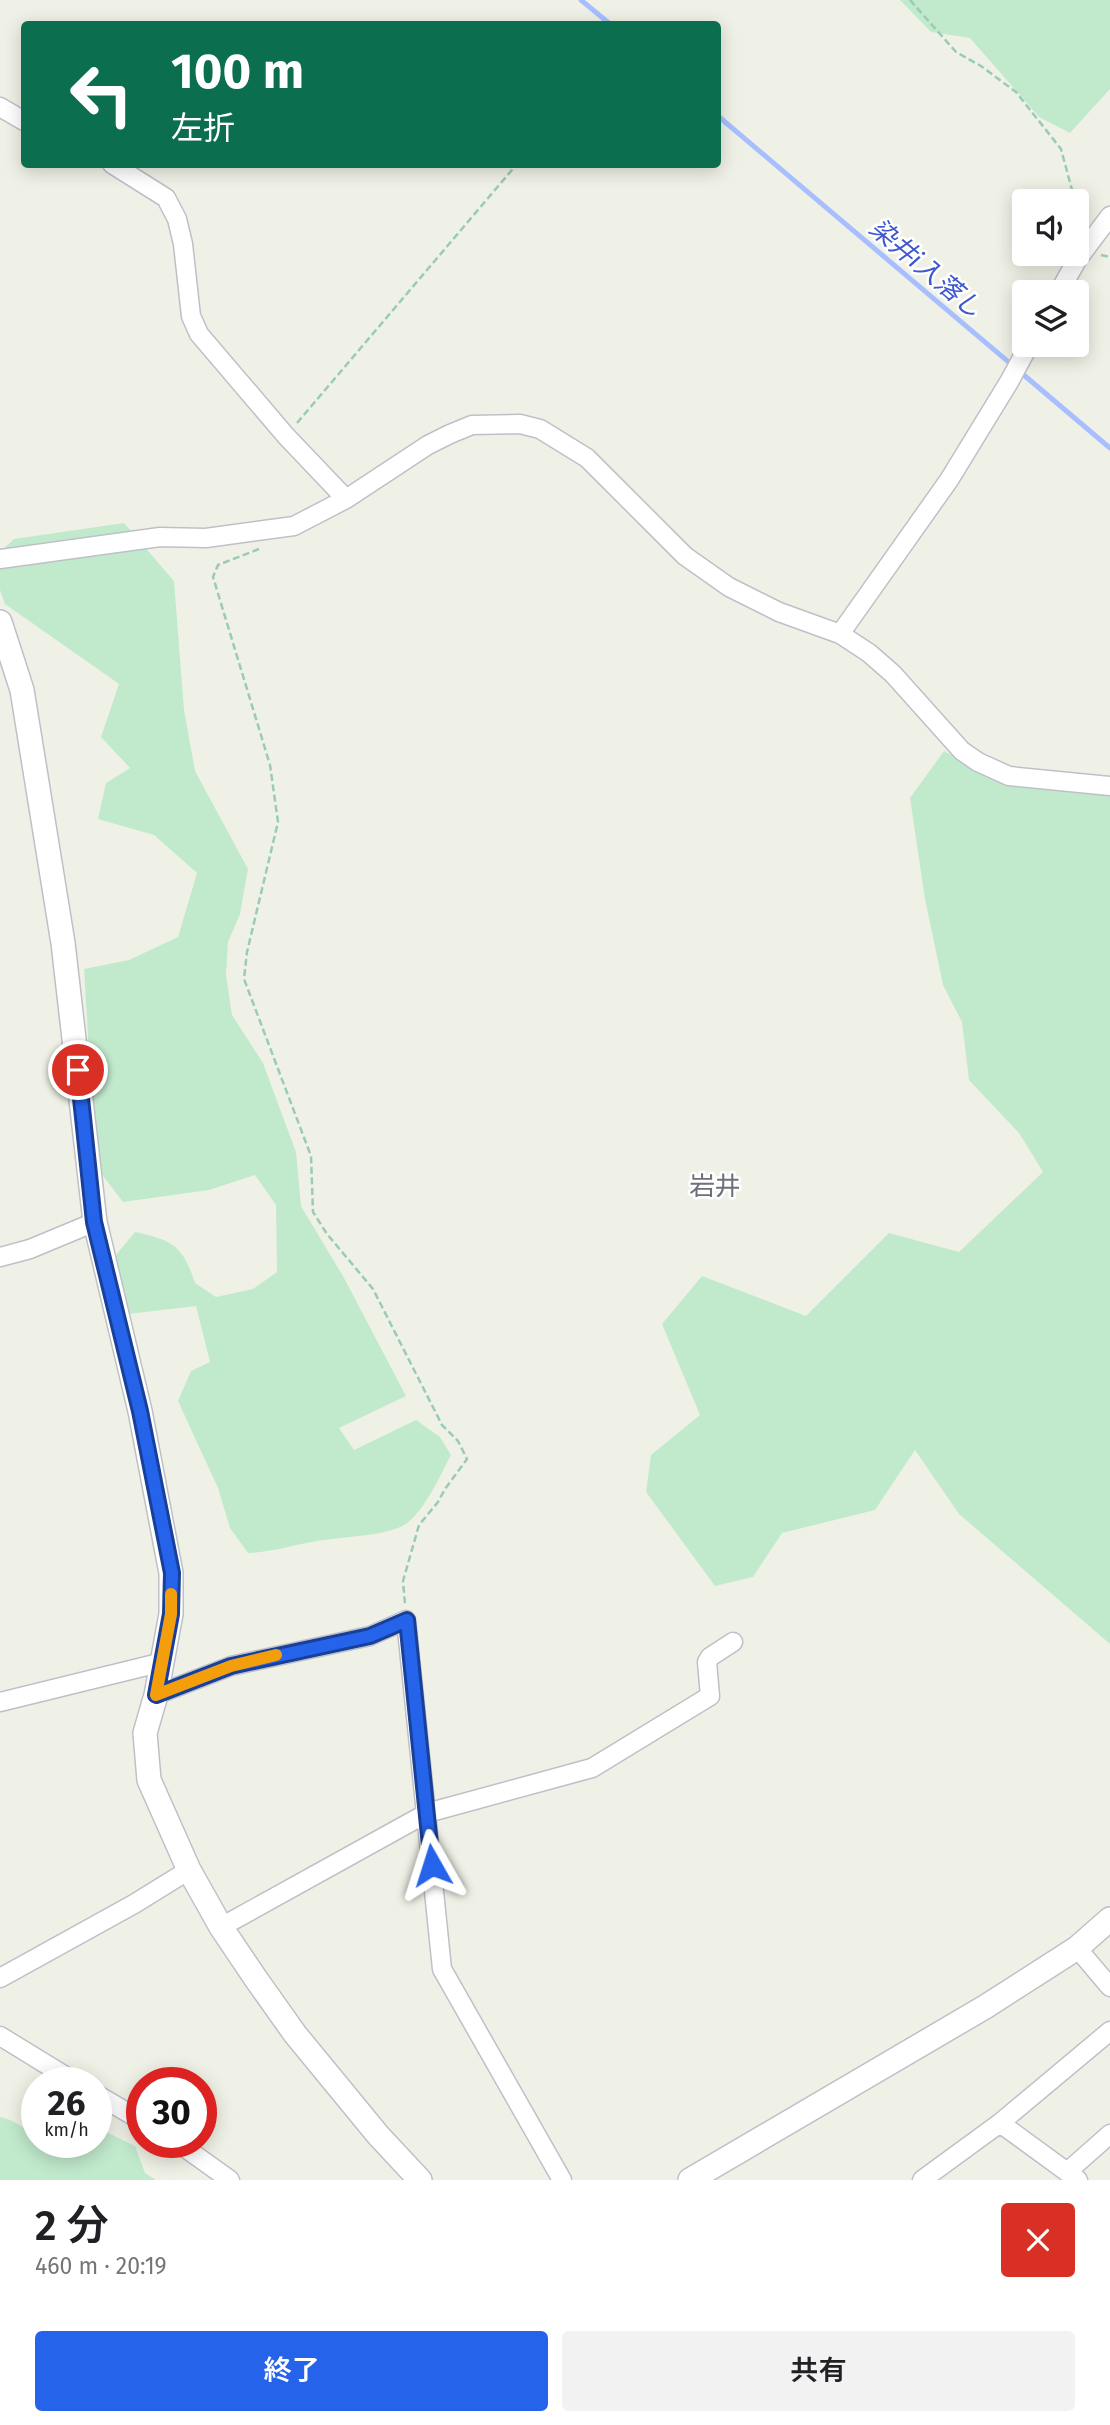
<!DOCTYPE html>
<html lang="ja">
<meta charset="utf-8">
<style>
:root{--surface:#fff;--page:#f2f2f2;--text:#202124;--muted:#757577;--accent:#2563eb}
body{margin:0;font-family:"Fira Sans","Noto Sans JP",sans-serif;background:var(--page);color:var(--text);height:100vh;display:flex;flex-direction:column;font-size:26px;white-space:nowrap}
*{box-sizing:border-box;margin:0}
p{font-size:23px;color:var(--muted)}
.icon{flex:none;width:38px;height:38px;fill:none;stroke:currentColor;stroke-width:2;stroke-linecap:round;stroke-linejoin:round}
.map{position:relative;height:2180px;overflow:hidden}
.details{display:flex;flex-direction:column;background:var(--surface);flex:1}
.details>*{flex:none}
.banner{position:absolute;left:21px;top:21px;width:700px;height:147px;border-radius:7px;box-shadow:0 4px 18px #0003;background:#0b6e4f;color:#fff;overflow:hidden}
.tools{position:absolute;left:1012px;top:189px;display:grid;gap:14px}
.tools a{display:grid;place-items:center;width:77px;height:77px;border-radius:7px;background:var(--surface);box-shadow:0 4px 18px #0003;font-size:35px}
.speed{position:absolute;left:21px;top:2067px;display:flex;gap:14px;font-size:35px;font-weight:700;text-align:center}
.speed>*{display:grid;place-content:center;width:91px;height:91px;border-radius:50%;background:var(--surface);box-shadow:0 4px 18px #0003;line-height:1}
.speed small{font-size:18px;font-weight:400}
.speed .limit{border:10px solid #d22;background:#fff;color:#111}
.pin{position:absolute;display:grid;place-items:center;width:60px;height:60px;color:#fff;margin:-30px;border:4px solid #fff;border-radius:50%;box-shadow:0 2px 7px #0007}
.me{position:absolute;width:77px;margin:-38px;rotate:354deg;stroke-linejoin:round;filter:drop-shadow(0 0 5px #0008)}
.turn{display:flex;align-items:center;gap:24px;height:147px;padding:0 35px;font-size:32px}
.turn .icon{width:91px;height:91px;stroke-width:2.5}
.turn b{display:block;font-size:49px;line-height:60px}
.round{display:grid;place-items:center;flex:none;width:74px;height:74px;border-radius:7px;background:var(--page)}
.headline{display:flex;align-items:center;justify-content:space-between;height:119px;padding:0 35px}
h1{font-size:42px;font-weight:600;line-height:52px}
.button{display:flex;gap:14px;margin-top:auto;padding:14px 35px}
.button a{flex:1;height:80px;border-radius:7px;background:var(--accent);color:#fff;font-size:28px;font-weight:600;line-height:80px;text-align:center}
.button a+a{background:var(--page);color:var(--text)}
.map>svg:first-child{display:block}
.green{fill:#c1eacd}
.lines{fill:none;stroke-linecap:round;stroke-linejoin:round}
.stream{stroke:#a8beff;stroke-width:5}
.minor-casing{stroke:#bfc0c7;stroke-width:21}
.tertiary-casing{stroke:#bfc0c7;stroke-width:26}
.path{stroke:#99cbb7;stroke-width:2.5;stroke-dasharray:7 3.5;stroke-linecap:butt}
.minor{stroke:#fff;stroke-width:18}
.tertiary{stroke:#fff;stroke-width:23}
.route-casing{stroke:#184099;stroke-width:18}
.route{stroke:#2563eb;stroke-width:12}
.slow{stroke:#f59e0b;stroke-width:12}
.labels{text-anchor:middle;stroke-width:5;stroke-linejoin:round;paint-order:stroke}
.water-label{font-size:26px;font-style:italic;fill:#3f58cd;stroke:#fff}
.neighbourhood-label{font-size:26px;fill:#6e7079;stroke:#fff}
</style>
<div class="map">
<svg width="1110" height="2180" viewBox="0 0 1110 2180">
<rect width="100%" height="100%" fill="#f0f1e6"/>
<!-- green -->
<path class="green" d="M900 0H1110V89L1070 133 1039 117 970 38 931 32Z
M124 523 174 581 184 710 195 771 248 869 240 914 228 942 226 975 232 1015 263 1063 296 1152 301 1206 343 1276 406 1396 339 1428 354 1450 416 1420 440 1437 451 1455C441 1474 425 1510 407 1523 391 1536 339 1537 317 1541 294 1545 272 1552 248 1553L230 1528 218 1488 178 1401 191 1371 210 1362 196 1306 128 1314 115 1256 135 1232C173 1240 183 1246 195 1283L216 1297 253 1289 277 1272 276 1205 255 1175 209 1190 123 1202 100 1172 90 1068 84 969 129 960 178 937 197 873 154 835 98 819 106 783 130 768 101 737 119 684 5 604 0 590V552L14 539Z
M944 751 1009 786 1110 794V1644L959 1514 915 1450 875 1510 782 1533 753 1577 715 1586 646 1492 651 1455 700 1415 662 1324 702 1276 806 1316 889 1233 959 1252 1043 1172 1019 1133 969 1080 962 1022 943 985 925 899 910 798Z
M0 2117C20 2121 31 2135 44 2146L60 2142H96V2133L104 2131 135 2146 145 2173 156 2180H0Z"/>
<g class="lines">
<!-- stream -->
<path class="stream" d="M581 0 610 24
M718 116 1110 448"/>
<defs>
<path id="minor" d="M0 107 24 121
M112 164 166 198 177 219 183 244 191 316 199 334 286 436 346 499
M1059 292 1077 260 1110 216
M0 559 160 537 206 538 294 526 346 499 428 445 450 434 472 425 520 424 540 429 587 458 685 556 729 587 779 612 840 634 869 653 893 674 962 751 978 762 1009 776 1110 786
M840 634 949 480 1009 382 1029 345
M0 1257 30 1249 95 1222
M156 1695 231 1666 370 1636 406 1620 442 1969 562 2180
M0 1702 163 1662
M221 1927 427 1813 592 1768 710 1696 707 1662 710 1657 733 1642
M1077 1948 1110 1987
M0 1978 134 1904 189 1870
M0 2036 75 2082
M96 2094 142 2121
M1000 2123 1078 2180
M177 2142 230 2180
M1067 2172 1110 2134
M922 2180 1000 2123 1110 2031"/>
<path id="tertiary" d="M0 622 22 690 63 943 95 1222 140 1411 171 1573V1614L156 1695 145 1733 149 1780 189 1870 221 1927 256 1979 295 2034 378 2135 420 2180
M690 2180 985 2007 1077 1948 1110 1919"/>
</defs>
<!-- minor casing -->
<use href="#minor" class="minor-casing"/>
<!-- tertiary casing -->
<use href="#tertiary" class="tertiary-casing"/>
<!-- path -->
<path class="path" d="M910 0 956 52 981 66 1016 92 1061 149 1075 201
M1076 204 1085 224
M1101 255 1110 257
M297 423 517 164
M259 549 218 565 213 577 270 765 278 822 247 952 244 979 311 1156 313 1212 327 1234 373 1289 442 1425 458 1441 467 1459 445 1489 438 1502 419 1525 403 1581 405 1604"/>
<!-- minor -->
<use href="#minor" class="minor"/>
<!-- tertiary -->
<use href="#tertiary" class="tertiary"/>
</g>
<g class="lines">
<defs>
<path id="route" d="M78 1070 94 1222 140 1411 172 1573 171 1614 156 1695 231 1666 370 1636 407 1620 432 1865"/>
</defs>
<!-- route casing -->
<use href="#route" class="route-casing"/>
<!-- route -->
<use href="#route" class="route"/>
<!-- slow -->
<path class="slow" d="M171 1594V1614L156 1695 231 1666 276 1655"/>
</g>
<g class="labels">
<!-- water labels -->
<g class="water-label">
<text transform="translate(926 268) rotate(40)" y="9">染井i入落し</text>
</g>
<!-- neighbourhood labels -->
<g class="neighbourhood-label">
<text x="715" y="1195">岩井</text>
</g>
</g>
</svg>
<div class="tools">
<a><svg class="icon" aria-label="sound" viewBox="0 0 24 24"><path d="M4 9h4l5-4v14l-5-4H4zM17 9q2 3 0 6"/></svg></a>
<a><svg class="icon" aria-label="layers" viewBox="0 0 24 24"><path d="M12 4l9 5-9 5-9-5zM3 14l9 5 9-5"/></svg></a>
</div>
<div class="speed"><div>26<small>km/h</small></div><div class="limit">30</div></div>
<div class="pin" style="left:78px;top:1070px;background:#d93025"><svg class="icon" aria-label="arrive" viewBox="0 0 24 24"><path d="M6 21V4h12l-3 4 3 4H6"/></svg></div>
<svg class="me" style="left:432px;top:1865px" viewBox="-20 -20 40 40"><path d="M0-17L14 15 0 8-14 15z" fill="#2563eb" stroke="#fff" stroke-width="4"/></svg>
<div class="banner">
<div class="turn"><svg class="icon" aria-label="left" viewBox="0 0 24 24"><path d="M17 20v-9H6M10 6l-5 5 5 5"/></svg><div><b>100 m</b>左折</div></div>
</div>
</div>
<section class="details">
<div class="headline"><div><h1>2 分</h1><p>460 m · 20:19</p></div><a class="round" style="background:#d93025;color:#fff"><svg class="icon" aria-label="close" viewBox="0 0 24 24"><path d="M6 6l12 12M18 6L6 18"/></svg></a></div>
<div class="button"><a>終了</a><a>共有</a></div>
</section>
